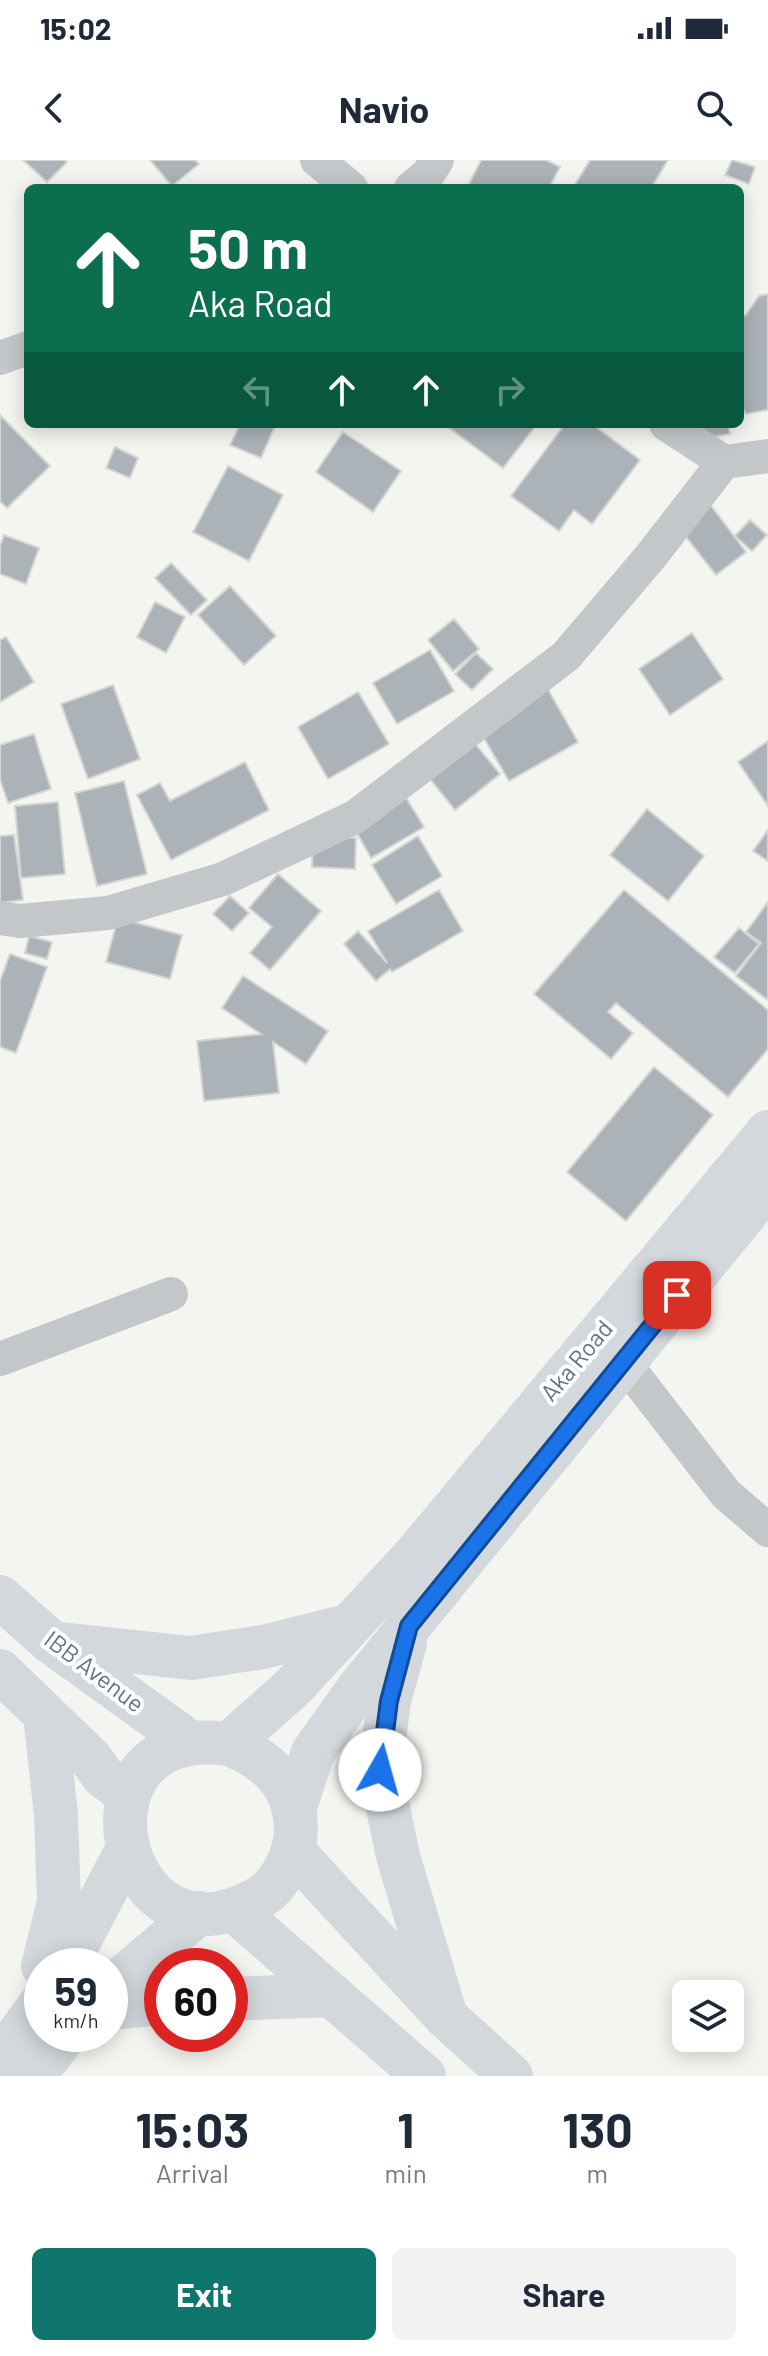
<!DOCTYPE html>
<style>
:root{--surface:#fff;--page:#f2f2f3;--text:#1f2937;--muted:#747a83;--accent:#0f766e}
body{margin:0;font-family:Barlow,sans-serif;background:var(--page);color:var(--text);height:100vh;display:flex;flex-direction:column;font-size:30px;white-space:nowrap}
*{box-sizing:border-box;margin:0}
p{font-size:26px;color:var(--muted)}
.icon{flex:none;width:44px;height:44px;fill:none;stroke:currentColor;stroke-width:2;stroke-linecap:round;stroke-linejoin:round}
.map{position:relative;height:1916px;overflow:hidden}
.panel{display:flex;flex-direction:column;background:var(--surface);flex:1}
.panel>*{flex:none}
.top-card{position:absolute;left:24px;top:24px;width:720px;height:244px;border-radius:12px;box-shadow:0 4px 20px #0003;background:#0b6e4f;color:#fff;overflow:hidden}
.tools{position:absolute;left:672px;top:1820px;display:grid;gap:16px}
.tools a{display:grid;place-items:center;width:72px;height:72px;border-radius:12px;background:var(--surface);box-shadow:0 4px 20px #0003;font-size:40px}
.speed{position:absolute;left:24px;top:1788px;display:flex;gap:16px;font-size:40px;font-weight:700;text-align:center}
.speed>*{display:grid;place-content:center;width:104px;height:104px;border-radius:50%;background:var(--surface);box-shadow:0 4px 20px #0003;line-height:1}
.speed small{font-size:20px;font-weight:400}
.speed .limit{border:12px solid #d22;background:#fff;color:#111}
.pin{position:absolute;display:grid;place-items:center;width:68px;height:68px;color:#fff;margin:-34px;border-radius:16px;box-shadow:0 4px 12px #0006}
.me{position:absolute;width:88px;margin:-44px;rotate:7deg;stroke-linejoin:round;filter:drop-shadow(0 0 6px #0008)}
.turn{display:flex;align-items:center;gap:28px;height:168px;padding:0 32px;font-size:36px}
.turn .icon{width:104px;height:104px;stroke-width:2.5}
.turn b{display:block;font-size:56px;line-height:68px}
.lanes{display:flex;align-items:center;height:76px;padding:0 32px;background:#0003;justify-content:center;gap:40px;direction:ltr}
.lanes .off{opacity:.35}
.eta{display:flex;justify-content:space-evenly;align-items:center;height:136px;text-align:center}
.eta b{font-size:48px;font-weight:700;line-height:56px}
.cta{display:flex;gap:16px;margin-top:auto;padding:16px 32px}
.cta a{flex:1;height:92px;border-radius:12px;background:var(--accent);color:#fff;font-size:32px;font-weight:700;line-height:92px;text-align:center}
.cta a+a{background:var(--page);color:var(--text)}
.status{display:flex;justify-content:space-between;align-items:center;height:56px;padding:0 40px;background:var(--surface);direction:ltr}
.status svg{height:22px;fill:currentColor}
header{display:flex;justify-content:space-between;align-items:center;height:104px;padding:0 32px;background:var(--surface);font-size:36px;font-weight:700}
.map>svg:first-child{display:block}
.building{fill:#abb3b8;stroke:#d5d6d3;stroke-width:2}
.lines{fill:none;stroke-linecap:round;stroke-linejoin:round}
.minor{stroke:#c4c7ca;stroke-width:34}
.primary{stroke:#d3d8dc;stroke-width:44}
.route-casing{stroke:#114b97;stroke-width:20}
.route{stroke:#1a73e8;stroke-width:14}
.labels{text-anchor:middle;stroke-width:8;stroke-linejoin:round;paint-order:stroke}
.street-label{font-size:24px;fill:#627483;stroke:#fff}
</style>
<div class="status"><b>15:02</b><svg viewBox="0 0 49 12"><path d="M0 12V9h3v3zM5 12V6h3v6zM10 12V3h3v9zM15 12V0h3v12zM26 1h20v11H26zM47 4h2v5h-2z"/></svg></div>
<header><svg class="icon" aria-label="back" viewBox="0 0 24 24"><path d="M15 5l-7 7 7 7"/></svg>Navio<svg class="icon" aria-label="search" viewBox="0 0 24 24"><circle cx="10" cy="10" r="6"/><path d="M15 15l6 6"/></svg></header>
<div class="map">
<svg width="768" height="1916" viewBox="0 0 768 1916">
<rect width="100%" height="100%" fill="#f4f5f0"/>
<!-- building -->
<path class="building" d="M23 0H64L67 2 47 22Z
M150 0H195L199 4 172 26Z
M481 0H546L560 7 549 28H467Z
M590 0H668L651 28H573Z
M732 0 755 7 749 24 725 15Z
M768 134V250L746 254 740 244V157L746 155 759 136Z
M0 255 50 306 7 348 0 341Z
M233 264H276L261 298 230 285 239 267Z
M444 264H537L503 308Z
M565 264H592L640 300 592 364 574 350 559 371 511 336Z
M678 264H728L730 274 702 279Z
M343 272 401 311 373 352 316 312Z
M115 287 138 298 130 318 106 308Z
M228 306 283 335 249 401 193 372Z
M703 335 746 392 716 415 672 359Z
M750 360 767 375 752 391 735 376Z
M4 375 39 388 26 424 0 414V386Z
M171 403 207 440 191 455 155 418Z
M230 426 276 476 244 505 198 455Z
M155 442 185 457 166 493 137 477Z
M454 459 479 489 453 511 428 480Z
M692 473 723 519 670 555 639 509Z
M6 477 34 522 0 542V480Z
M430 490 454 531 397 564 373 523Z
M476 493 493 509 472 530 455 514Z
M541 517 578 582 509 621 471 556Z
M113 525 140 599 88 619 61 544Z
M358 532 389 584 328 619 298 567Z
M463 569 500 614 455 650 418 604Z
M34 574 51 629 8 643 0 619V585Z
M768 581V646L738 602Z
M245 602 269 650 171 700 137 635 160 623 170 641Z
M124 621 147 714 97 726 75 633Z
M402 631 424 667 371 698 350 661Z
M58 642 65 714 21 718 15 646Z
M647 649 704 696 668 741 610 695Z
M768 670V701L753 691Z
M14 675 23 740 0 743V676Z
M313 676 356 678 355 709 312 707Z
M418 676 442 716 396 744 372 705Z
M278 714 321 751 270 810 250 793 272 767 249 748Z
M439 730 463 771 392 812 390 809 376 821 344 784 358 771 387 803 368 771Z
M624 730 768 850V889L728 937 616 843 608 852 633 873 611 899 534 834Z
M230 736 249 753 232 771 213 754Z
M768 742V840L736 816 761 783 746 772Z
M118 758 182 775 170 819 106 802Z
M739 768 759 784 735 813 714 797Z
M29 776 52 782 47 799 25 793Z
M10 794 47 807 16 893 0 887V821Z
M243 816 328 871 306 904 273 882 279 933 204 941 197 881 261 874 222 848Z
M654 907 713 955 626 1061 567 1012Z"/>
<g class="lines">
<!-- minor -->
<path class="minor" d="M317 0 351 28
M411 28 428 14 437 0
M0 198 28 188
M666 264 724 302 768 296
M0 758 20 761 108 753 223 719 355 657 566 496 651 396 724 302
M0 1199 171 1134
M623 1201 726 1334 768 1370"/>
<!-- primary -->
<path class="primary" d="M0 1437 52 1483 191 1583
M52 1483 191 1498 263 1487 347 1466
M405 1483 389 1541 380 1610 398 1696 446 1857
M0 1511 91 1599 103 1616 129 1636
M229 1584C267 1599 295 1624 296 1668 296 1694 281 1726 257 1739 116 1818 61 1561 229 1584L293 1527 416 1394 768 972
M294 1650 313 1592 358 1529 768 1026
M293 1691 446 1857 511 1916
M234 1750 424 1916
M43 1806 59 1742 56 1655 45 1555
M66 1806 126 1692
M110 1828 199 1753
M230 1839 332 1835
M110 1848 162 1843
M0 1899 42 1842
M34 1916 66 1874"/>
</g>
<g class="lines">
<defs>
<path id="route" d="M380 1610 389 1541 409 1466 677 1135"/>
</defs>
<!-- route casing -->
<use href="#route" class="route-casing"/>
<!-- route -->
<use href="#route" class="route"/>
</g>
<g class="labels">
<!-- street labels -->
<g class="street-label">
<text transform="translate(577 1201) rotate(-50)" y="8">Aka Road</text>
<text transform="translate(94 1512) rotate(37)" y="8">IBB Avenue</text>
</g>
</g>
</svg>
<div class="tools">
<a><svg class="icon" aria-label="layers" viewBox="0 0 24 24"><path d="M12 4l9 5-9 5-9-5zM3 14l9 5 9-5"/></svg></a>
</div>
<div class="speed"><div>59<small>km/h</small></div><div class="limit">60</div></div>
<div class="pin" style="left:677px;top:1135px;background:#d93025"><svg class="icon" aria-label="arrive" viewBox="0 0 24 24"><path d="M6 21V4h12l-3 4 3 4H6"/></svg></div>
<svg class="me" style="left:380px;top:1610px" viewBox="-20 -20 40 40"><circle r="19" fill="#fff"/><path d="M0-13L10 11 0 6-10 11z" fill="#1a73e8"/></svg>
<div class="top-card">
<div class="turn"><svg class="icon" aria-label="ahead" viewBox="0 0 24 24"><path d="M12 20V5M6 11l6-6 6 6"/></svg><div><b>50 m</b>Aka Road</div></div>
<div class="lanes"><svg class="icon off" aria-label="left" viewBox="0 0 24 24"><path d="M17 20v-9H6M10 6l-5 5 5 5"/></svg><svg class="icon" aria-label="ahead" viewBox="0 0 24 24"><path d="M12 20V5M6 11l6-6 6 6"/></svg><svg class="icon" aria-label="ahead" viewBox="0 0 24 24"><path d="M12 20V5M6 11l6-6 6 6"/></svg><svg class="icon off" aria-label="right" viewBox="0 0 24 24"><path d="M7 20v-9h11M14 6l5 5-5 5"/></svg></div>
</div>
</div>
<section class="panel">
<div class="eta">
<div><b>15:03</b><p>Arrival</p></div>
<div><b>1</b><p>min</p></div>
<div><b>130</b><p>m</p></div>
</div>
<div class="cta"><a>Exit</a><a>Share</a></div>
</section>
